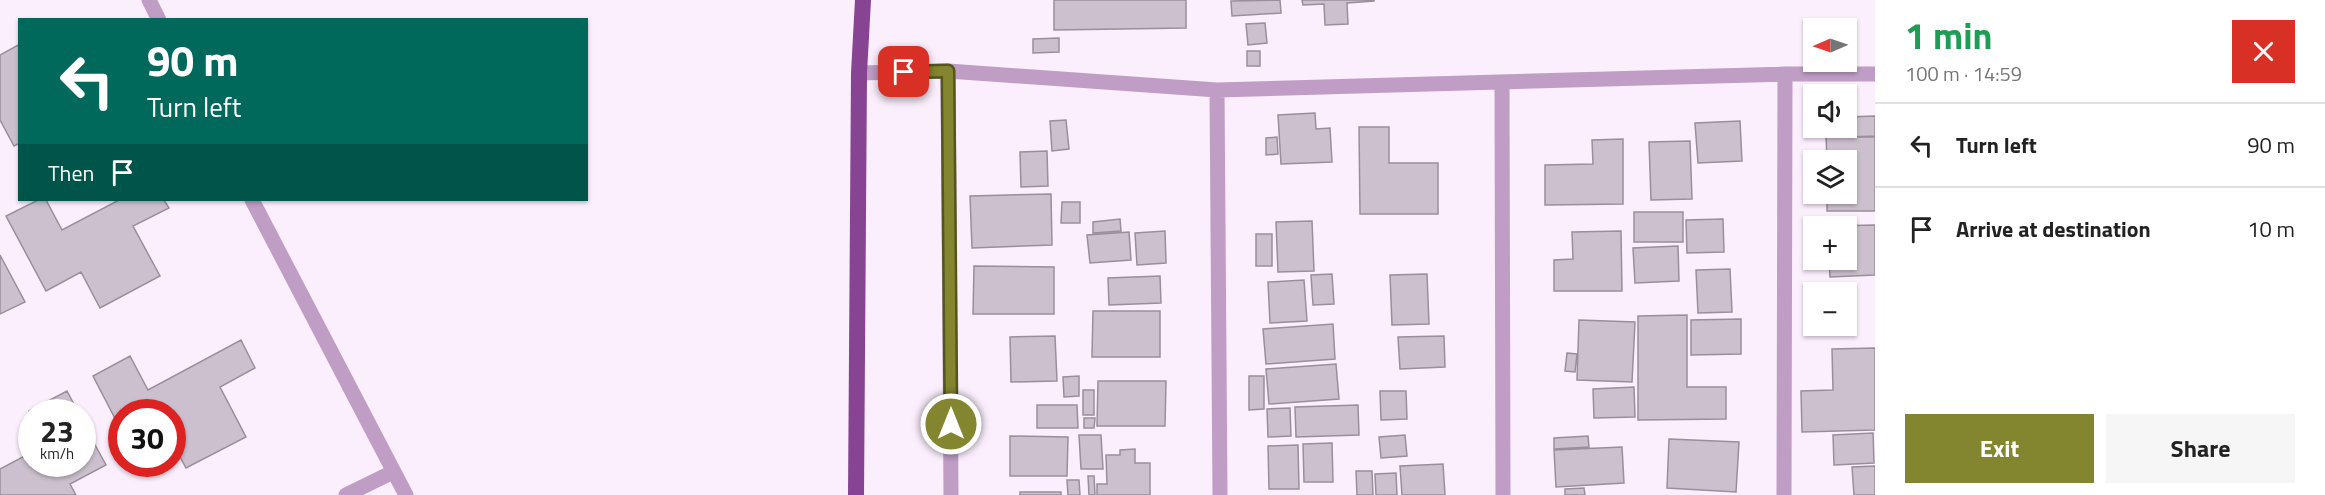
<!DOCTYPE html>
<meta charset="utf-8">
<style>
:root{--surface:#fff;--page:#f6f6f6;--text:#222;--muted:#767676;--line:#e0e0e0;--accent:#83852f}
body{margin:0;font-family:"Titillium Web",sans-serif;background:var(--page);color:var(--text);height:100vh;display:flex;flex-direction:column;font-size:22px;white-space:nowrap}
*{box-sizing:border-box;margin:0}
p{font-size:20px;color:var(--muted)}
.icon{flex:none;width:33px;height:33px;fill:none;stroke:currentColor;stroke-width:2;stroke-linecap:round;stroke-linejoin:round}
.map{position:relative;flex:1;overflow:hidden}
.sheet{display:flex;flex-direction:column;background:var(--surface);width:450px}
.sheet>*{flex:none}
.guide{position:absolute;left:18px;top:18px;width:570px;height:183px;border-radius:0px;box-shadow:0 2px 4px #0004;background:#00695c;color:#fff;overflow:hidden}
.needle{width:39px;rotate:268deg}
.controls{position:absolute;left:1803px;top:18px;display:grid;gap:12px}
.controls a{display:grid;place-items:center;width:54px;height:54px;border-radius:0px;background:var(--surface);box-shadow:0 2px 4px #0004;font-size:30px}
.speed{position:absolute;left:18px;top:399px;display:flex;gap:12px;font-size:30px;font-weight:700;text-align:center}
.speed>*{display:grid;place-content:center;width:78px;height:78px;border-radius:50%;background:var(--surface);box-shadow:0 2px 4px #0004;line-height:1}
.speed small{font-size:15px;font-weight:400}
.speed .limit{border:9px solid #d22;background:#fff;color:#111}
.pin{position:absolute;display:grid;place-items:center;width:51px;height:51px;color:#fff;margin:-26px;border-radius:12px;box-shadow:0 3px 9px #0006}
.me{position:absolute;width:66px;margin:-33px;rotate:0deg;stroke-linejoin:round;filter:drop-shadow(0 0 4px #0008)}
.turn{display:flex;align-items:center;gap:21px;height:126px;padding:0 30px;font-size:27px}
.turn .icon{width:78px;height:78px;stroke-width:2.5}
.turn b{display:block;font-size:42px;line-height:51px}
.then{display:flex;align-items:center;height:57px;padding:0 30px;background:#0003;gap:12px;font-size:22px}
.round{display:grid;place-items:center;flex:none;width:63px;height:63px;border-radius:0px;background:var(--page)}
.head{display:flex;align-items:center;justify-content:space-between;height:102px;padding:0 30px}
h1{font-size:36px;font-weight:700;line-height:45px;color:#1e9e55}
.cta{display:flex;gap:12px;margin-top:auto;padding:12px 30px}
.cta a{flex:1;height:69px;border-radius:0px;background:var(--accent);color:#fff;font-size:24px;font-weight:700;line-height:69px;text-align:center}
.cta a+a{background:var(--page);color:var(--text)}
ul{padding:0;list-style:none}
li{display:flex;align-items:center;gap:18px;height:84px;padding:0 30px;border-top:2px solid var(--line)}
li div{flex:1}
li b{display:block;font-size:22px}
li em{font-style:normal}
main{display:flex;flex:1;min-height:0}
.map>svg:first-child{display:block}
.building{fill:#ccc0ce;stroke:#998e9b;stroke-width:1.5}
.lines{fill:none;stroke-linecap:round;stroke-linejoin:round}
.minor{stroke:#bf9dc5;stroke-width:15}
.trunk{stroke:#864493;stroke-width:16}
.route-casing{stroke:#55561f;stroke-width:15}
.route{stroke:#83852f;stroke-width:10}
</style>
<main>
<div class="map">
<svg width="1875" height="495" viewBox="0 0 1875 495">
<rect width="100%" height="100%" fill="#fbeefd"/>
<!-- building -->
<path class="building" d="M1054 0H1186V28L1054 30Z
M1280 0 1281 13 1232 16 1231 1Z
M1302 0H1374V1L1347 3 1348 24 1325 25 1324 4 1303 5Z
M1265 23 1267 43 1248 45 1246 24Z
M1059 38V52L1033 53V39Z
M20 44V143L14 146 0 120V55Z
M1247 51H1260V66H1247Z
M1315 113 1316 129 1330 128 1332 162 1281 164 1278 115Z
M1875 116V136L1849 137 1848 117Z
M1066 120 1069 149 1052 151 1050 121Z
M1740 121 1742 161 1698 163 1695 123Z
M1359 127H1389V163H1438V214H1360Z
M1277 137 1278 154 1266 155V138Z
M1826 137H1875V211H1827V194H1846V160H1827Z
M1623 139V204L1545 205V165L1593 164 1592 140Z
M1690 141 1692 199 1651 200 1649 142Z
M1047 151 1048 186 1021 187 1020 152Z
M1051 194 1052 245 972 248 970 196Z
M38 200H46L62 230 119 200H164L169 208 133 226 160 276 100 308 81 272 46 291 6 216Z
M1062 202H1080V223H1061Z
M1634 212H1683V242H1634Z
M1120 219 1121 231 1093 233V222Z
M1723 219 1724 252 1687 253 1686 220Z
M1312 221 1314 271 1278 272 1276 222Z
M1875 225V275L1830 277 1829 260H1846V226H1828Z
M1165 231 1166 263 1137 265 1135 233Z
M1621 231 1622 291H1554V260L1573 259 1572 232Z
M1129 232 1131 260 1090 263 1087 235Z
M1256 234H1272V266H1256Z
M1678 246 1679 281 1635 283 1633 248Z
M0 255 25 302 0 314Z
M974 266 1054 267V314H973Z
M1730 269 1732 312 1698 313 1696 270Z
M1332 274 1334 304 1313 305 1311 275Z
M1427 274 1429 324 1392 325 1390 275Z
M1160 276 1161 303 1109 305 1108 278Z
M1304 280 1307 321 1270 323 1268 282Z
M1093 311H1160V357H1092Z
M1687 315V387H1726V419L1638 420V316Z
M1741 319V354L1691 355V320Z
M1579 320 1635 322 1632 382 1577 380Z
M1333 324 1335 359 1266 364 1263 329Z
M1055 336 1057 381 1011 382 1010 337Z
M1444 336 1445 367 1400 369 1398 337Z
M241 340 255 368 220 387 246 437 186 468 172 442V412H122V432L93 376 130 356 148 390Z
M1875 348V430L1802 432 1801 391 1833 390 1832 349Z
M1567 353 1577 354 1575 372 1565 371Z
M1336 364 1339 399 1269 404 1266 369Z
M1079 376V396L1064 397 1063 377Z
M1249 376H1264V409L1249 410Z
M1098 381H1166L1165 426H1097Z
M1634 387 1635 417 1594 418 1593 389Z
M1083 390H1094V415H1083Z
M67 391 78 412H32V416L29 411Z
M1380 391H1406L1407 419 1381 420Z
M1037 405H1077L1078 428H1037Z
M1358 405 1359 435 1296 437 1295 407Z
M1290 408 1291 436 1268 437 1267 409Z
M1084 418H1095L1094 428H1084Z
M82 421 106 465 70 484 76 495H0V469L32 452V464H82Z
M1873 433 1874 463 1834 465 1833 435Z
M1079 435H1101L1103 469H1081Z
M1405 435 1407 456 1381 458 1379 437Z
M1010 436 1068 437 1067 476H1010Z
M1588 436 1589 447 1554 449V438Z
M1669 439 1739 442 1736 492 1667 488Z
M1332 443 1333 482H1304L1303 444Z
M1298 445 1299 489H1269L1268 446Z
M1622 447 1624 483 1556 487 1554 450Z
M1135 449V463H1150V495H1097V484H1107L1106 455H1120V450Z
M1443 464 1445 495H1402L1400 466Z
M1875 466V495H1854L1852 467Z
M1356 471H1372L1373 495H1357Z
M1396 473 1397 495H1376L1375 474Z
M1088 476H1094L1095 495H1089Z
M1067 480H1079L1080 495H1068Z
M1584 488 1585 495H1565V489Z
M1020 492H1061V495H1020Z"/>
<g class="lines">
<!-- minor -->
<path class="minor" d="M149 0 159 20
M948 71 951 495
M859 73 948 71 1217 90 1785 74H1875
M1502 83 1503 495
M1217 90 1220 495
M252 200 406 495
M346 495 393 472
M1784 495 1785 74"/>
<!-- trunk -->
<path class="trunk" d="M856 495 859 73 863 0"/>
</g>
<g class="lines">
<defs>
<path id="route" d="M904 72 948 71 951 424"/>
</defs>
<!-- route casing -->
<use href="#route" class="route-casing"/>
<!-- route -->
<use href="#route" class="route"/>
</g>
</svg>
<div class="controls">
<a><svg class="needle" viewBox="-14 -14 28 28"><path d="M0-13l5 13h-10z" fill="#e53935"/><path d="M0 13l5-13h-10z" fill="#767676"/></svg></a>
<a><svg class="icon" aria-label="sound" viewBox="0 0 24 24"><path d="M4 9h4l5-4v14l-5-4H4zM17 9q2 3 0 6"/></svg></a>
<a><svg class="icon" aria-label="layers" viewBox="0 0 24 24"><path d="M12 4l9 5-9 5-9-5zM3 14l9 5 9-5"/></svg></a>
<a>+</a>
<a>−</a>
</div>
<div class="speed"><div>23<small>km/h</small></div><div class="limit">30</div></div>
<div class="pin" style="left:904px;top:72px;background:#d93025"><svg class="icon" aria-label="arrive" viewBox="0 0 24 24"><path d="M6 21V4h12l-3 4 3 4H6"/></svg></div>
<svg class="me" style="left:951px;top:424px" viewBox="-20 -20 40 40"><circle r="17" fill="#83852f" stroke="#fff" stroke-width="3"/><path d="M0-11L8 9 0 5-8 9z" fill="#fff"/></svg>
<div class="guide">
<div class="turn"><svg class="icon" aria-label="left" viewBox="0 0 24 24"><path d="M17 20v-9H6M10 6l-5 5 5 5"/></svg><div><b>90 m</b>Turn left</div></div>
<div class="then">Then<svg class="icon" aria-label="arrive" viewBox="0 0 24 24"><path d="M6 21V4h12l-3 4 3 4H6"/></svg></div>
</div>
</div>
<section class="sheet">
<div class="head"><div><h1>1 min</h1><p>100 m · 14:59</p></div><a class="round" style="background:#d93025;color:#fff"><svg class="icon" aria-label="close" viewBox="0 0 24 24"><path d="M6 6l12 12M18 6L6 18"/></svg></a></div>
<ul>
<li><svg class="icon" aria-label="left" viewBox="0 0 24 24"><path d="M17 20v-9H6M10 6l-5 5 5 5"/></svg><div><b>Turn left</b></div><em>90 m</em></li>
<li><svg class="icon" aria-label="arrive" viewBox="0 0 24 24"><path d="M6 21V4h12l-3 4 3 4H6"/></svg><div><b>Arrive at destination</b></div><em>10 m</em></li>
</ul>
<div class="cta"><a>Exit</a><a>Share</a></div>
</section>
</main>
